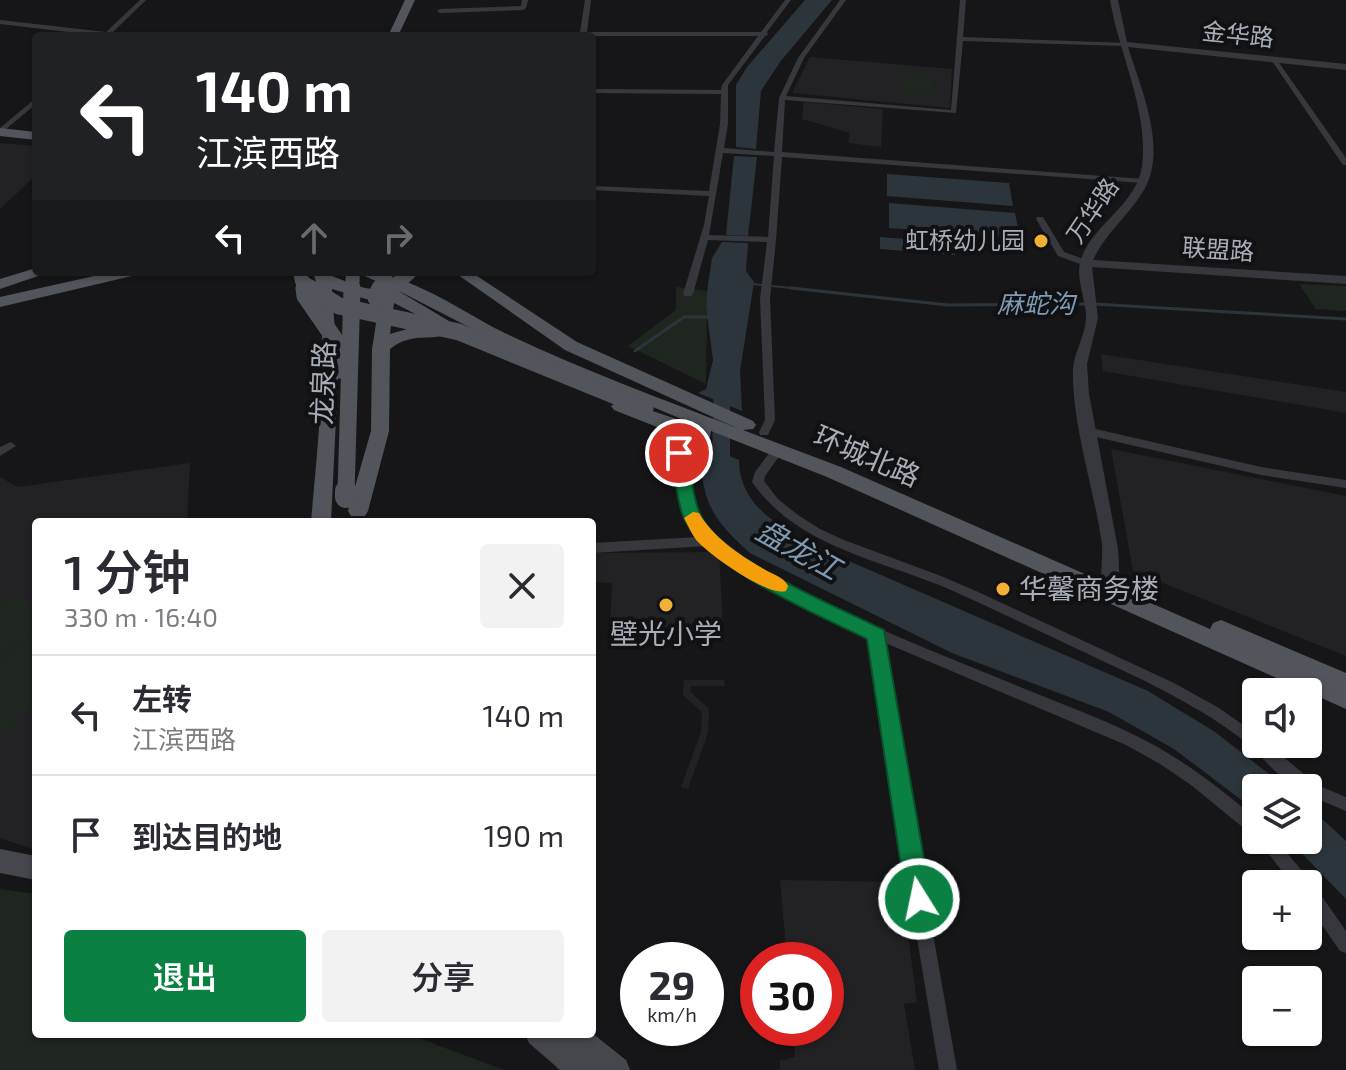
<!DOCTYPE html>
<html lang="zh">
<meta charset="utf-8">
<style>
:root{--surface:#fff;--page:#f2f2f3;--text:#2b2b33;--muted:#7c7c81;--line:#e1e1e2;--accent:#0b8043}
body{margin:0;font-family:"Exo 2","Noto Sans SC",sans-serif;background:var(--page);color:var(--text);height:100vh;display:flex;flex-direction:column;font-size:30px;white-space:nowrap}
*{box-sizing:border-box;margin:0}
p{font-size:26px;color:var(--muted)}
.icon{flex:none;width:44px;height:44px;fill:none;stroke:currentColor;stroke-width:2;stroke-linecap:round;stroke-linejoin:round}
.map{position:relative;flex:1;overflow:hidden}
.sheet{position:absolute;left:32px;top:518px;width:564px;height:520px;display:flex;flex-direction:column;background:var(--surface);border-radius:8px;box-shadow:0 2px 6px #0004}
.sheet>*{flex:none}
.hud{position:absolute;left:32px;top:32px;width:564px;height:244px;border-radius:8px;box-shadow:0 2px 6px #0004;background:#202124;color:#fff;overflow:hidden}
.buttons{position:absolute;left:1242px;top:678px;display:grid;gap:16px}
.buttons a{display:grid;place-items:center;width:80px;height:80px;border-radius:8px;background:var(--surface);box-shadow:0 2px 6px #0004;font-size:40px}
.speed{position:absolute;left:620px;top:942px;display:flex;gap:16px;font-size:40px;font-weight:700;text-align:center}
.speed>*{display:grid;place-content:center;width:104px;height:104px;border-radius:50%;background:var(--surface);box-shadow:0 2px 6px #0004;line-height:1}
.speed small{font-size:20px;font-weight:400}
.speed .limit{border:12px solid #d22;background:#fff;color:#111}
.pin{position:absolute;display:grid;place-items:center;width:68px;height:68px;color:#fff;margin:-34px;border:4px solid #fff;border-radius:50%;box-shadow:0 2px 8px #0007}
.me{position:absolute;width:88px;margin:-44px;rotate:350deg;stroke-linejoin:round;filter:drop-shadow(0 0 6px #0008)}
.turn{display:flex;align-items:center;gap:28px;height:168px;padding:0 32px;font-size:36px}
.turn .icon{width:104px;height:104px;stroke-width:2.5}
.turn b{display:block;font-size:56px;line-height:68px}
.lanes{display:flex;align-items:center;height:76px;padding:0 32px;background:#0003;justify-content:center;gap:40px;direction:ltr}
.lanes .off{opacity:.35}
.round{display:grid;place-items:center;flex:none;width:84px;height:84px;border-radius:8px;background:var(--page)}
.head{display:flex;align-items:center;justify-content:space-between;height:136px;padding:0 32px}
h1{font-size:48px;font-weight:600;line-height:60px}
.cta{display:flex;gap:16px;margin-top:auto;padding:16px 32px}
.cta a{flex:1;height:92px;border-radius:8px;background:var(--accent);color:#fff;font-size:32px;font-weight:600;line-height:92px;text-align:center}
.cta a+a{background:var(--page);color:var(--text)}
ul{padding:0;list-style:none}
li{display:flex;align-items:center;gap:24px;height:120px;padding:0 32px;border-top:2px solid var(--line)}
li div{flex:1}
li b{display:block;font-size:30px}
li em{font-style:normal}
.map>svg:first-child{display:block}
.built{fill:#222225}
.green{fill:#1e261f}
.water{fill:#2c353c}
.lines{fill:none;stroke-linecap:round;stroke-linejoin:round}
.stream-far1{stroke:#2c353c;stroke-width:2}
.stream{stroke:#2c353c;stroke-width:3}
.river{fill:#2c353c;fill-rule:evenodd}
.minor{fill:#37383d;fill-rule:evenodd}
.tertiary{fill:#37383d;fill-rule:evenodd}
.secondary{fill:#45474d;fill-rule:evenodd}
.primary{fill:#53555c;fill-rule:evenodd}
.primary-bridge-far2{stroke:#53555c;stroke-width:14}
.primary-bridge-far1{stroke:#53555c;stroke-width:17}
.primary-bridge{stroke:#53555c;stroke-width:22}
.route{fill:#0b8043;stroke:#07532c;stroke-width:2}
.slow{fill:#f59e0b}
.poi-dot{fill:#f2b134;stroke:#111113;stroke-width:3}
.labels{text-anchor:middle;stroke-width:8;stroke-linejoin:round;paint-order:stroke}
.far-street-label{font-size:24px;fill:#a8adb8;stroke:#111113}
.far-poi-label{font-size:24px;fill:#a8adb8;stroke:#111113;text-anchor:end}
.far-water-label{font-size:26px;font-style:italic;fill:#7f9bb3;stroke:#111113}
.street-label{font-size:28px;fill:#a8adb8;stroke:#111113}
.poi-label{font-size:28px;fill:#a8adb8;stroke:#111113;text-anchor:start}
.water-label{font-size:30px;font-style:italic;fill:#7f9bb3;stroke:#111113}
</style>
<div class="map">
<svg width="1346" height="1070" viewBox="0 0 1346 1070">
<rect width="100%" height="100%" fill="#161618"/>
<!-- built -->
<path class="built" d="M810 57 952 69 950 108 792 93Z
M804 102 883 109 881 147 848 143 850 133 802 119Z
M0 143 36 146V175L0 209Z
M1101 354 1346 392V413L1103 371Z
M1111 449 1346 496V656L1133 571Z
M190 463 187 522H36V850L0 838V477L18 487Z
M719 552 723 627H610L612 583 592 582V553Z
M684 680H724L725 686H691V692L709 709 708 733 688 789 681 787 701 732 702 712 683 695Z
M780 880 901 882 917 1002 904 1004 915 1070H780V1061L795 1057 793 1028H826V960H787Z"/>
<!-- green -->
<path class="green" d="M904 73 933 75 931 96 900 93Z
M1299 284 1346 286V311L1316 309Z
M676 287 707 291 706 384 628 346 676 310Z
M16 592 36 610V632L0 657V603Z
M36 634V704L16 718 23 725 20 723 0 738V659Z
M0 889 36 894V1034H408L504 1070H0Z"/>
<!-- water -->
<path class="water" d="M805 0H832L780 62 761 91 756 149 736 147V85L747 67Z
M734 156 757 157 748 236 726 235Z
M887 174 1009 183 1013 206 887 196Z
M889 203 1015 213 1020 238 889 228Z
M880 237 954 243 955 255 880 249Z
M722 242 748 243 746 271 754 282 740 371 742 411 698 393 706 389 713 360 706 306 708 284 712 258Z
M698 443 739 460C739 507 782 528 819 548L1148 691 1215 732 1287 788H1256V811L1174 749 1109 712 952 653 750 553C706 514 704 500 698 443Z
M1308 806 1346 841V899L1289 840H1308Z"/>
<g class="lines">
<!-- stream-far1 -->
<path class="stream-far1" d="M752 284 810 290"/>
<!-- stream -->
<path class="stream" d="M791 288 948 305 1087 304
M1094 304 1346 319
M635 351 684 317H708"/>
<!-- river -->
<path class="river" d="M722 371 730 376V459L735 479 726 486 717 479 712 459 714 376Z"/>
<!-- minor -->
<path class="minor" d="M140 0H146L113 32H380L383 34 380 36H102L0 24V20L106 32Z
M522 0H528L526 8 523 10 440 13 437 11 440 9 521 6Z
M585 0H591L587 32H761L785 0H791L767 32 768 35 765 36 728 85V124L724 148 774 152 779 98 798 58 840 0H846L804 58 786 96 951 110 960 0H966L963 37 1127 43 1128 44 1125 46 963 41 956 113 785 100 782 152 1143 179 1147 181 1143 183 782 157 776 240 770 299 775 420 768 435H760L759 432 765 420 760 299 767 242 708 240 693 294 691 296H685L683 294 704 225 709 196 592 190V186L709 191 720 124 721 94 592 93V89L721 90 722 85 758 36H395L392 34 395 32H580ZM723 153 774 156 768 237 709 235Z
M1271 57H1275L1346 158V165H1343L1270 58Z
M36 98V104L0 134V128Z
M1037 217H1043L1064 252 1089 261V265H1083L1058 256 1036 219Z
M681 424 686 428C681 458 687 509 708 533 738 566 793 588 833 607 899 639 967 665 1035 693 1075 709 1115 724 1152 744 1190 765 1224 791 1256 819V836L1251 834 1191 785 1160 764 1126 745 883 642V650L957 1070H939L869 650 870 637C818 613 750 584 707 546L592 553V543L698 537C676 508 669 463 676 428Z
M1087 427 1261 467 1346 480V488L1261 475 1083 434 1082 431Z
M11 442 16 446 0 456V447Z
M777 447 783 451 765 476 764 481 778 499 798 515 820 529 844 540 941 576 976 591 1174 683 1219 708 1256 734V744H1268L1317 785 1346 797V811L1308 795V788C1285 788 1267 761 1251 747 1219 719 1180 699 1143 680 1079 650 1015 619 951 590 882 560 798 548 752 482L755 472 773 448Z
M1258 840H1276L1308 878 1310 884 1314 885 1346 931V953L1340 951 1308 905V884H1292Z"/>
<!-- tertiary -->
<path class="tertiary" d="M1110 0H1118L1127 42 1346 64V70L1128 47C1141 89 1168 148 1144 190 1129 215 1105 234 1093 260L1346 276V284L1092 267 1098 318 1087 364 1089 394 1118 549C1119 566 1121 582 1114 598H1102C1099 590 1103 557 1102 544 1094 488 1072 425 1073 370 1074 351 1086 335 1086 317 1086 299 1076 280 1080 263 1088 227 1137 206 1142 166 1149 111 1119 54 1110 0Z"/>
<!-- secondary -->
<path class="secondary" d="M0 849 36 856V880L0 873Z
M592 1033 626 1060 630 1070H560L529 1043 525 1034Z"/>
<!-- primary -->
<path class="primary" d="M405 0H415L398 36H388Z
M0 128 36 132V140L0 136Z
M36 268V272H43L41 275 0 289V279Z
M112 272H139L132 276 0 307V297Z
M312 272C339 272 359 296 389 287L356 272C413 272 461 313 511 336 585 371 662 399 737 428L565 350 454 272H471L577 342 753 421 756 425 753 429 743 430 841 467 1210 629 1213 623 1221 620 1346 673V709L827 477 711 431 710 438 704 440 657 427 614 410 611 406 620 400 703 428 498 342 395 289 449 321 447 324H435L394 303 390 334 414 327 444 330 446 333C434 343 414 330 390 349L389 431 368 511 365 516H351L348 511 371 431 372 349 380 298 366 299 332 289 338 377 331 522H311C315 473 334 308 312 272Z"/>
<!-- primary-bridge-far2 -->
<path class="primary-bridge-far2" d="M300 272 302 281 313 290
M303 284 304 290
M352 290 353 272
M379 290 387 272
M390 290 410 272"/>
<!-- primary-bridge-far1 -->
<path class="primary-bridge-far1" d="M304 288 305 296 334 338 340 370
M310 288 339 306 459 332 645 408
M389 291 392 288
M376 298 380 288
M346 493 352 288"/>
<!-- primary-bridge -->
<path class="primary-bridge" d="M346 497V491"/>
</g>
<!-- route -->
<path class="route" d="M679 447 688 453C692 473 692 500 702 518 726 562 838 607 884 630L931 899 928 908 919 911 910 908 906 899 867 639C819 615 698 565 682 513 676 494 674 472 671 453Z"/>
<!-- slow -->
<path class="slow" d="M693 512 699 513C713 537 738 554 762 568 771 574 783 576 788 586L786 591C768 597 710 555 697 541 692 535 688 525 684 518Z"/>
<!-- markers -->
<g class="poi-dot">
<circle cx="1041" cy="241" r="8"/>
<circle cx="1003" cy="589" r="8"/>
<circle cx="666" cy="605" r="8"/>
</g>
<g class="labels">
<!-- far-street labels -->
<g class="far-street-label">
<text transform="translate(1238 35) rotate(6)" y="8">金华路</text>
<text transform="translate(1093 211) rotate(-56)" y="8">万华路</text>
<text transform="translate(1218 250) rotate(4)" y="8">联盟路</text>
</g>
<!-- far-poi labels -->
<g class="far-poi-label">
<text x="1025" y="249">虹桥幼儿园</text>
</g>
<!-- far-water labels -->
<g class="far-water-label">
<text x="1036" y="313">麻蛇沟</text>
</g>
<!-- street labels -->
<g class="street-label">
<text transform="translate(323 383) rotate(-88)" y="10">龙泉路</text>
<text transform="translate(867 456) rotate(23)" y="10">环城北路</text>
</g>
<!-- poi labels -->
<g class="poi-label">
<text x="1019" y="599">华馨商务楼</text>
<text x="666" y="644" text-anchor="middle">壁光小学</text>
</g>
<!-- water labels -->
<g class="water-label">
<text transform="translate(798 550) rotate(29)" y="10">盘龙江</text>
</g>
</g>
</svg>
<div class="buttons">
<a><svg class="icon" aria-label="sound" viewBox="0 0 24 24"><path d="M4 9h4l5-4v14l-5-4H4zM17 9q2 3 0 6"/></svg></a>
<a><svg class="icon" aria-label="layers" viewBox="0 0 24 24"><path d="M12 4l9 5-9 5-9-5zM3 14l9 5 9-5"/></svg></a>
<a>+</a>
<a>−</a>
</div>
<div class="speed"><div>29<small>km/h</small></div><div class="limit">30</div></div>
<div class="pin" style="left:679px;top:453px;background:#d93025"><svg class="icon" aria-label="arrive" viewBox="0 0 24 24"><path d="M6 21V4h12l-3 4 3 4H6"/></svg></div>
<svg class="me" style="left:919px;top:899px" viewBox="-20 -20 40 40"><circle r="17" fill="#0b8043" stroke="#fff" stroke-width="3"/><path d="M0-11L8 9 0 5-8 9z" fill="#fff"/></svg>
<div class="hud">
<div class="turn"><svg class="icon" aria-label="left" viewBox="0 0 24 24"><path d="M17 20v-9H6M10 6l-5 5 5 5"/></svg><div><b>140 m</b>江滨西路</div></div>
<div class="lanes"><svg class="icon" aria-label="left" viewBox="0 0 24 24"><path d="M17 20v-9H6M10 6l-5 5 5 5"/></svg><svg class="icon off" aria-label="ahead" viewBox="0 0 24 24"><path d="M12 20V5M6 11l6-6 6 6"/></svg><svg class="icon off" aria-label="right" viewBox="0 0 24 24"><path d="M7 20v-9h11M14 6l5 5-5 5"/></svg></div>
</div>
<section class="sheet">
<div class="head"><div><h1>1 分钟</h1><p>330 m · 16:40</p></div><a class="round"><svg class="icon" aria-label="close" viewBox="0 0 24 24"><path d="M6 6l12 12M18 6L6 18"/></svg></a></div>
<ul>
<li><svg class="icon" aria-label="left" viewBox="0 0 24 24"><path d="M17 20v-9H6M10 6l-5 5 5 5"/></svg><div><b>左转</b><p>江滨西路</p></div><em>140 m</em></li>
<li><svg class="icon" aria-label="arrive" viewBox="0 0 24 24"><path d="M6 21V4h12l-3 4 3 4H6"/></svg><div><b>到达目的地</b></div><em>190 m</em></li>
</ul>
<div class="cta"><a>退出</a><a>分享</a></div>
</section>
</div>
